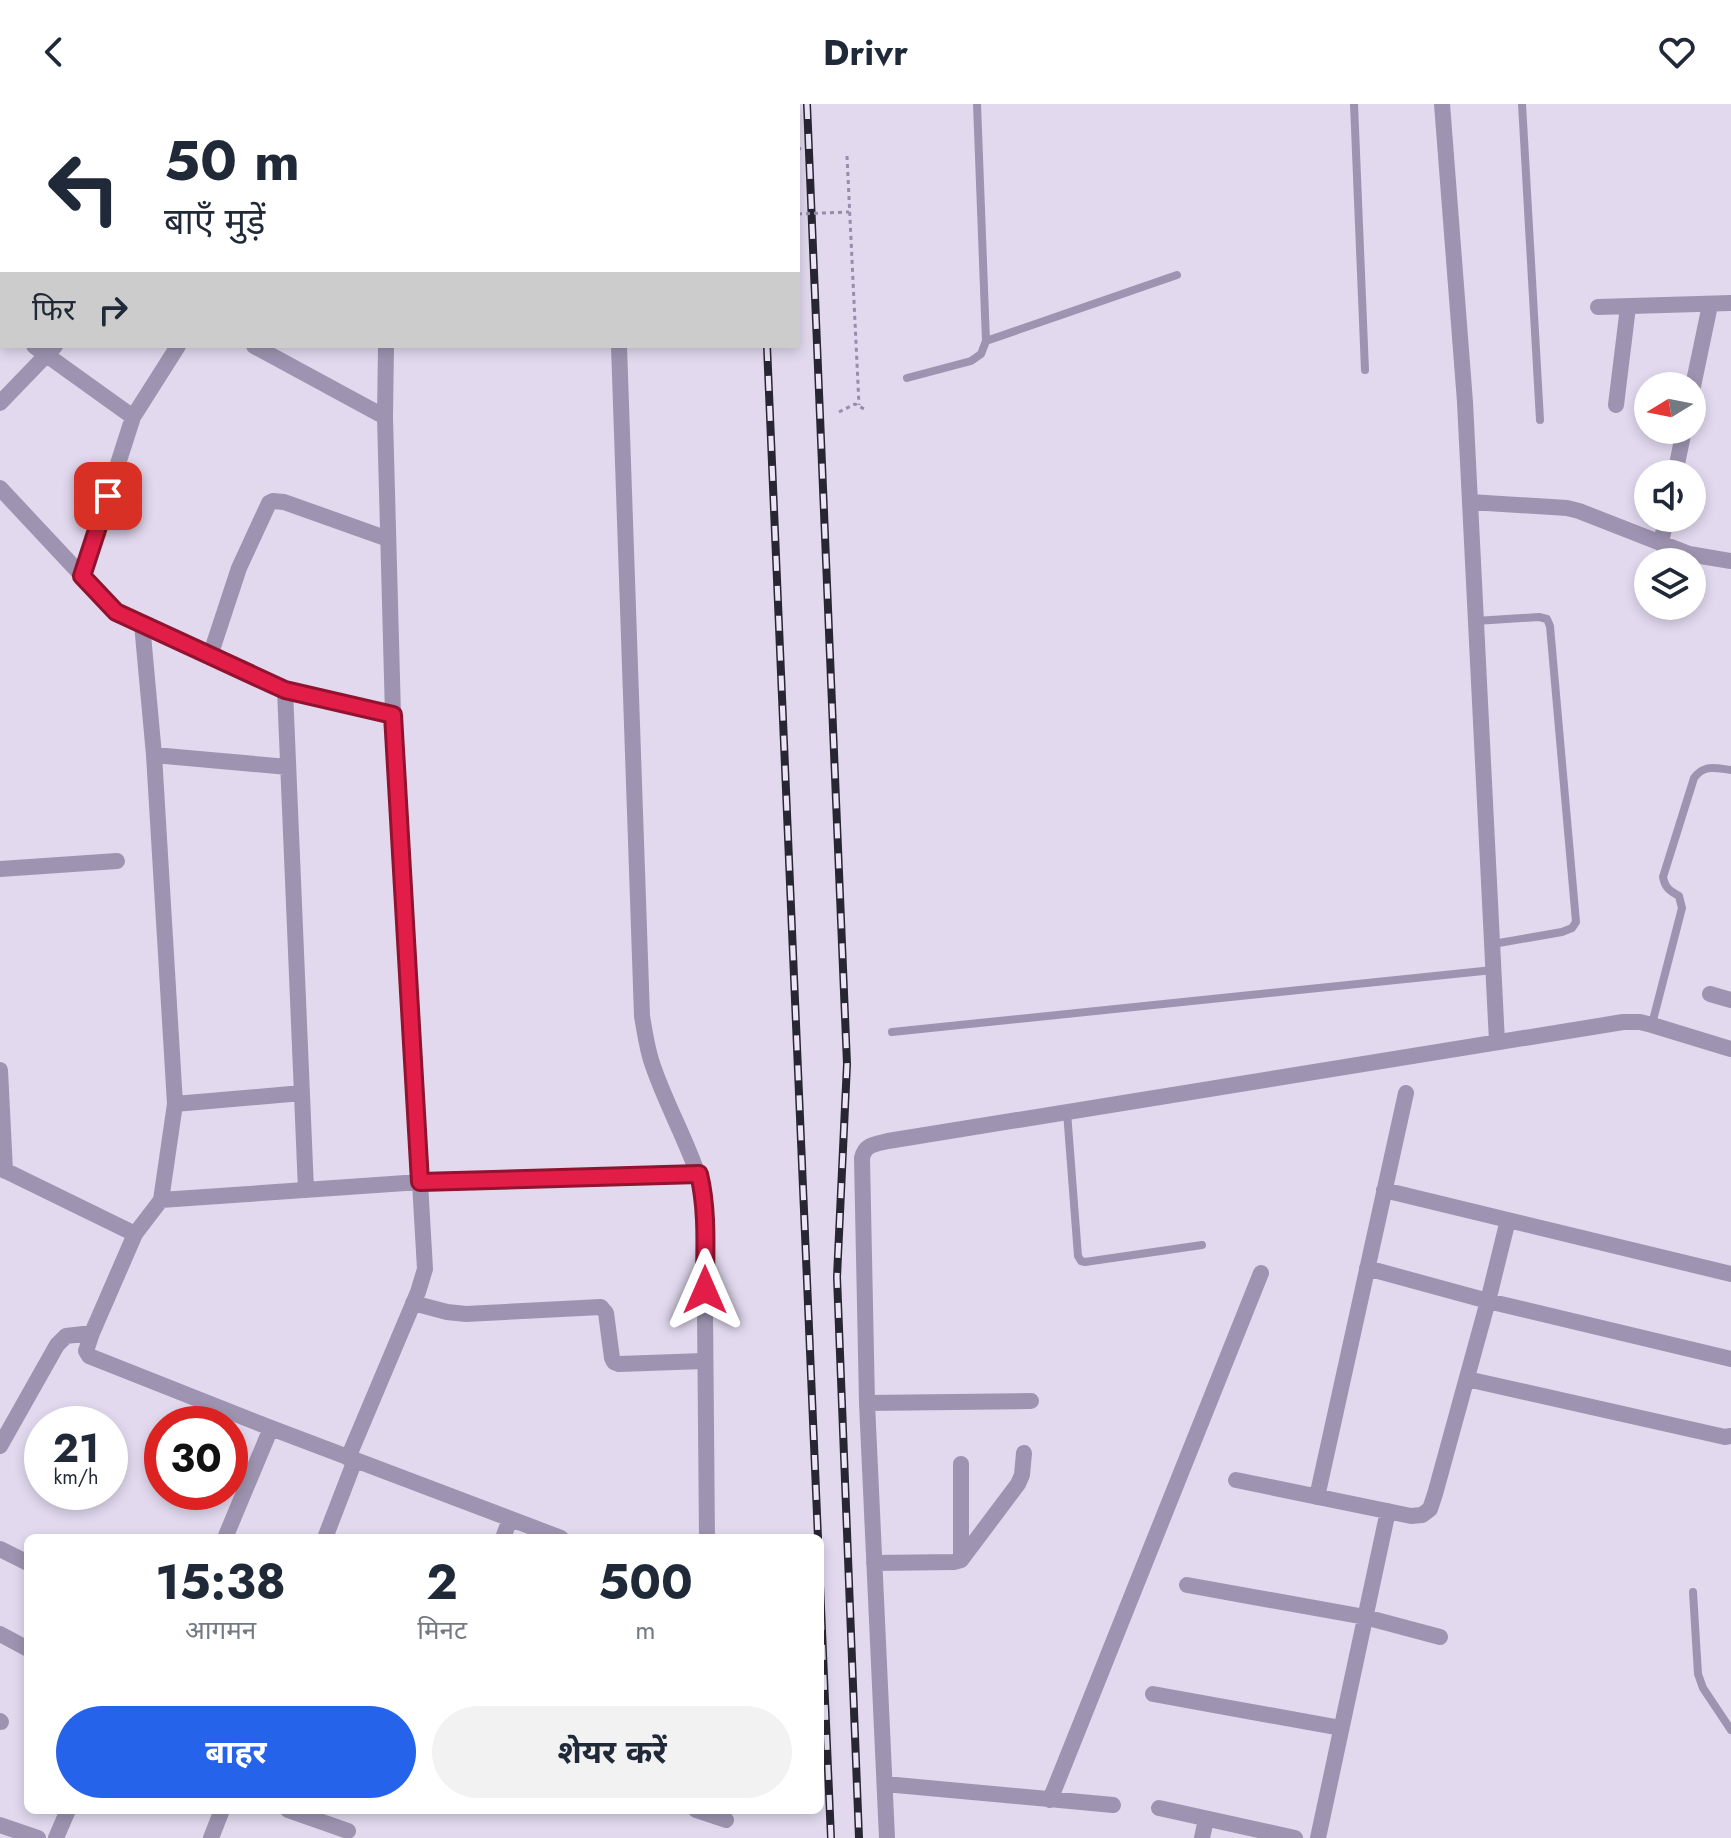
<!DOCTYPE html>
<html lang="hi">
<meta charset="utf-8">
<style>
:root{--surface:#fff;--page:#f2f2f3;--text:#1f2937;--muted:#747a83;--accent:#2563eb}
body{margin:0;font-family:Jost,"Noto Sans Devanagari",sans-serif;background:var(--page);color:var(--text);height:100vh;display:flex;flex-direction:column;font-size:30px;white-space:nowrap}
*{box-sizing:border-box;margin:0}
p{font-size:26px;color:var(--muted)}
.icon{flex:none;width:44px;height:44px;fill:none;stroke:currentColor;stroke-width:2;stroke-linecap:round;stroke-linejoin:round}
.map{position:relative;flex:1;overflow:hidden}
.drawer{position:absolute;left:24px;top:1430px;width:800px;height:280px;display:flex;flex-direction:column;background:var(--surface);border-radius:12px;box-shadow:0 4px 12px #0003}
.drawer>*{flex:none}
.hud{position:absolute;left:0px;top:0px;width:800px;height:244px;box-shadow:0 4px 12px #0003;background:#fff;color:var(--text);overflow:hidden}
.needle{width:52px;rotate:260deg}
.fabs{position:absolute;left:1634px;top:268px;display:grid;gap:16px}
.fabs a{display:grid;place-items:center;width:72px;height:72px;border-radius:50%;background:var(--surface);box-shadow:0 4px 12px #0003;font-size:40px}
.speed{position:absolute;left:24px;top:1302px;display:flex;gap:16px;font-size:40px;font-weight:700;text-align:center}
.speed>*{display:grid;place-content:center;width:104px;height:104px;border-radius:50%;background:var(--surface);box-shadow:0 4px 12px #0003;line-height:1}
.speed small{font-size:20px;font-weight:400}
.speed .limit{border:12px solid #d22;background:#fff;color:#111}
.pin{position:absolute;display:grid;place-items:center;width:68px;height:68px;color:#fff;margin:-34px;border-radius:16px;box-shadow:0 4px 12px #0006}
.me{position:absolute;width:88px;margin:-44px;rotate:0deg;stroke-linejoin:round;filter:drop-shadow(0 0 6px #0008)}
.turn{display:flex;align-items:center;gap:28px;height:168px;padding:0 32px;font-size:36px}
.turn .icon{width:104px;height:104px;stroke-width:2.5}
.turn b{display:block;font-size:56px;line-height:68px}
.then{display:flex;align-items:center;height:76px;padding:0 32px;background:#0003;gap:16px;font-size:30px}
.eta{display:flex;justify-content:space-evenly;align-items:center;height:136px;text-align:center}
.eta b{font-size:48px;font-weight:700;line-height:56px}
.button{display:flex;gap:16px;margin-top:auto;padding:16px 32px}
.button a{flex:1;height:92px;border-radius:48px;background:var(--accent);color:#fff;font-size:32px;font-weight:700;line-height:92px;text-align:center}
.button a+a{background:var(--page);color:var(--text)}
header{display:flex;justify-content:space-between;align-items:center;height:104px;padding:0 32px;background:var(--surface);font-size:36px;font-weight:700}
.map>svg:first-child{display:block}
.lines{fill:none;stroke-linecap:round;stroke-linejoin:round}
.path{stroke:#968dad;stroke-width:3;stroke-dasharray:4 4;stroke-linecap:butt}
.lane{stroke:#9e94b1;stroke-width:8}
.street{stroke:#9e94b1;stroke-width:16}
.rail-casing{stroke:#292633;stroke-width:8}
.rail{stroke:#ede5f7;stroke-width:5;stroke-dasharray:15;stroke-linecap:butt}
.path-bridge{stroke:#968dad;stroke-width:3;stroke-dasharray:4 4;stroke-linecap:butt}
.route-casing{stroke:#92132f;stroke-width:20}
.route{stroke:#e11d48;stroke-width:14}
</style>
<header><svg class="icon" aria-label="back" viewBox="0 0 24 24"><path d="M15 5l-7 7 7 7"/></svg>Drivr<svg class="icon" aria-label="heart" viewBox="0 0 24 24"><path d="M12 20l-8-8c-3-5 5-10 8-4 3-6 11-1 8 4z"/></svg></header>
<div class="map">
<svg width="1731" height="1734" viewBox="0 0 1731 1734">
<rect width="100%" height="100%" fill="#e2d9ef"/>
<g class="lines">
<!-- path -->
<path class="path" d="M798 44 801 45
M847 52 859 301
M839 308 855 300 866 306"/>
<!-- lane -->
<path class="lane" d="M1354 0 1365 266
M1522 0 1540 316
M986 237 1177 171
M907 274 971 257 981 250 986 237 977 0
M1475 517 1539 513 1547 515 1550 522 1576 818 1572 824 1562 828 1493 840
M1652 920 1682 804 1679 792C1670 787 1665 784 1663 773L1694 674C1704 660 1715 664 1731 666
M892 928 1493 866
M1067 1008 1078 1152 1081 1157 1085 1158 1202 1141
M1693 1488 1698 1570 1703 1584 1731 1626"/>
<!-- street -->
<path class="street" d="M78 0 81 2
M291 0 293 2
M381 0 383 2
M610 0V2
M1442 0 1465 298 1497 938
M338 2 339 0
M1598 203 1731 199
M0 218 2 219
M34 242 133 313
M254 242 385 313 393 611
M619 242 642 912C645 929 647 946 653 962 668 1006 693 1047 704 1092L707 1434
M1692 287 1710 201
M0 299 55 242
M1616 301 1628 203
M385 313 386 242
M1675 370 1684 326
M0 384 116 508 285 586 393 611 425 1165 418 1188 348 1354
M1470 398 1567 404 1579 407 1689 450 1731 457
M1661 440 1666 414
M82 472 133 313 178 242
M210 552 239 464 269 399 273 397 284 398 388 435
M285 586 306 1086
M154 651 288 663
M0 765 117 757
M1710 890 1731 896
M0 966 5 1067
M175 1000 302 989
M0 1064 135 1130 92 1229 86 1247 89 1252 271 1324 561 1434
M1384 1086 1731 1170
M161 1096 420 1078 699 1070
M135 1130 161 1096 175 1000 154 651 142 520
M1367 1164 1488 1197 1731 1255
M413 1199 447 1208 466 1210 601 1203 606 1209 612 1254 614 1258 619 1260 704 1257
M1467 1275 1725 1333 1731 1332
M867 1299 1031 1297
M0 1342 57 1241 66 1232 92 1229
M961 1360V1456
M1236 1376 1411 1412 1422 1411 1430 1405 1435 1390 1488 1197 1508 1116
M1317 1393 1406 989
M225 1434 271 1324
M325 1434 355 1356
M503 1434 510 1415
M0 1445 28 1459
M874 1459 954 1458 961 1456 1018 1380 1022 1371 1024 1349
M1187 1481 1365 1513 1440 1533
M0 1530 28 1545
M1153 1590 1341 1624
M0 1617 1 1618
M885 1680 1113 1701
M1050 1696 1261 1169
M1159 1704 1295 1734
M288 1706 348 1727
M696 1706 726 1716
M0 1721 38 1734
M56 1734 68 1706
M211 1734 222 1706
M887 1734 867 1299 862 1054C865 1040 876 1040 888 1037L1623 918H1640L1652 921 1731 945
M1202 1734 1206 1715
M1318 1734 1388 1407"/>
<defs>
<path id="rail" d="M756 0V2
M807 0 847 960 837 1173 859 1734
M767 242 818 1434
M820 1481 831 1734"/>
</defs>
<!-- rail casing -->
<use href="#rail" class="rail-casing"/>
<!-- rail -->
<use href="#rail" class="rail"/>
<!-- path-bridge -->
<path class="path-bridge" d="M798 110 849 108"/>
</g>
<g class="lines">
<defs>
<path id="route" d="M108 392 82 472 116 508 285 586 393 611 420 1078 699 1070C708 1108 705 1147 705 1186"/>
</defs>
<!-- route casing -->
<use href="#route" class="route-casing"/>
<!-- route -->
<use href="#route" class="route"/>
</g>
</svg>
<div class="fabs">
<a><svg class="needle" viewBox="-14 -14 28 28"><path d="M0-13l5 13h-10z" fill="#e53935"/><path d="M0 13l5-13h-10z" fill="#747a83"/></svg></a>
<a><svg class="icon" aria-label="sound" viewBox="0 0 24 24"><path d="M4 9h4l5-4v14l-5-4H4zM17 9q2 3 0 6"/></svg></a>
<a><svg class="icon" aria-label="layers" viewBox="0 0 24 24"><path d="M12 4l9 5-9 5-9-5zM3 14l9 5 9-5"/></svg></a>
</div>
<div class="speed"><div>21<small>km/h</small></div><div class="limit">30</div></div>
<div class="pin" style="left:108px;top:392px;background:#d93025"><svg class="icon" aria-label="arrive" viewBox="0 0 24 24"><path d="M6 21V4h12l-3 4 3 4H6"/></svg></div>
<svg class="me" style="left:705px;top:1186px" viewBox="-20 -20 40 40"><path d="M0-17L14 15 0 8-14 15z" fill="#e11d48" stroke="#fff" stroke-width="4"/></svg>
<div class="hud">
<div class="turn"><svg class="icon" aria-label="left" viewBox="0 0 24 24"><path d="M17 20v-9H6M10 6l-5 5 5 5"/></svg><div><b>50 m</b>बाएँ मुड़ें</div></div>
<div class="then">फिर<svg class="icon" aria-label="right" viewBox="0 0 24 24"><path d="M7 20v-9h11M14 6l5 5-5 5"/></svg></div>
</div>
<section class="drawer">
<div class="eta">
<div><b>15:38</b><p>आगमन</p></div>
<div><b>2</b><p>मिनट</p></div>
<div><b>500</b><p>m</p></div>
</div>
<div class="button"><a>बाहर</a><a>शेयर करें</a></div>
</section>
</div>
